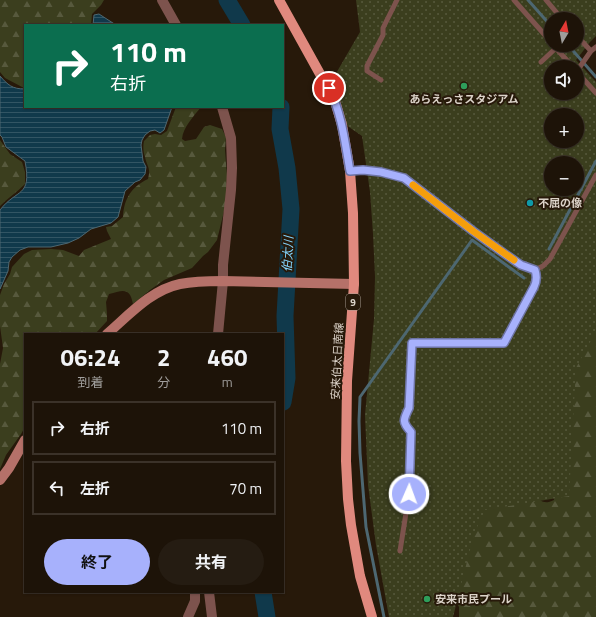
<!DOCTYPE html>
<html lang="ja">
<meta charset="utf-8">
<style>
:root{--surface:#1d1308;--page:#251c12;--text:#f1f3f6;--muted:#a09e9c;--line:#3b3229;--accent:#a7b1fc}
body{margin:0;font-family:"Titillium Web","Noto Sans JP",sans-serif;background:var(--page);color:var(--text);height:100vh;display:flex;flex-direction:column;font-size:15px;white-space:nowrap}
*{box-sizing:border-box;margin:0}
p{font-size:13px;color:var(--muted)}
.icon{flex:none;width:22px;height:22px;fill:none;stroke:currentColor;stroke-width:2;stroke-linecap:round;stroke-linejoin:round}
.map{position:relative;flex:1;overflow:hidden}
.sheet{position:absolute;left:24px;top:333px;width:260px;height:260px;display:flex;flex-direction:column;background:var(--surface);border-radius:0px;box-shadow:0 1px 3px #0004,0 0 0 1px var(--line)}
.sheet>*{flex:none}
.hud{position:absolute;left:24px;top:24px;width:260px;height:84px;border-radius:0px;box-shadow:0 1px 3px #0004,0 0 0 1px var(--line);background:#0b6e4f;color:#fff;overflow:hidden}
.needle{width:26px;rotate:10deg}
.tools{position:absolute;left:544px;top:12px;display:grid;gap:8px}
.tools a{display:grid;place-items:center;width:40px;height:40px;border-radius:50%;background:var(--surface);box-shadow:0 1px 3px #0004,0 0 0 1px var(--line);font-size:20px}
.pin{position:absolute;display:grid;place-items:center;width:34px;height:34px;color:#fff;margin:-17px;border:2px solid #fff;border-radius:50%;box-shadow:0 1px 4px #0007}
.me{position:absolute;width:44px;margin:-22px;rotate:2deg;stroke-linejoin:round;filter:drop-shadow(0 0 3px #0008)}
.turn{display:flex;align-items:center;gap:14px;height:84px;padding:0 20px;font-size:18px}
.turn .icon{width:52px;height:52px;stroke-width:2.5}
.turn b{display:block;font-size:28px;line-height:34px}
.eta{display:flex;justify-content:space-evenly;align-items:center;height:68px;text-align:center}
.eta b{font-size:24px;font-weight:700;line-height:28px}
.primary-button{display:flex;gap:8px;margin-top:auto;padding:8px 20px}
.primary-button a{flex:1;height:46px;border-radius:24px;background:var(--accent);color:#111;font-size:16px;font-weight:700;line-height:46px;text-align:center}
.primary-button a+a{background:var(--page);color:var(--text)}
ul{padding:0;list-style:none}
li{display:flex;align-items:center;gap:12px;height:54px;margin:0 8px 6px;padding:0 12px;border:2px solid var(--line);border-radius:0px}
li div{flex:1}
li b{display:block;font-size:15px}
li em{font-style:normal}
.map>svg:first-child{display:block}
.forest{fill:url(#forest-firs)}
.park{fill:url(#park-dots);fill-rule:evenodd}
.water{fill:url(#water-rules);stroke:#4d6771}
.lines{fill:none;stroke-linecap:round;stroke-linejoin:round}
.stream{stroke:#4d6771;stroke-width:3}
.river{stroke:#10394b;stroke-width:17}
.lane{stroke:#7d534d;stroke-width:5}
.street{stroke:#7d534d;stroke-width:10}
.secondary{stroke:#b57169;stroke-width:10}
.primary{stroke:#e0897e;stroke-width:10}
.route-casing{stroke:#6d73a4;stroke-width:10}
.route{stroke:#a7b1fc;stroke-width:7}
.slow{stroke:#f59e0b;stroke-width:7}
.leisure-dot{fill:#2e9e5b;stroke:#27190a;stroke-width:1.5}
.culture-dot{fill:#0f9aa8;stroke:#27190a;stroke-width:1.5}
.labels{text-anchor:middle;stroke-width:4;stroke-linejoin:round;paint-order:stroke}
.shield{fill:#27190a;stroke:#a69b90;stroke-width:1}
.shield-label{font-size:10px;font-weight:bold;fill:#dcd3c9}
.poi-label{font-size:11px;font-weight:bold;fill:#dcd3c9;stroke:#27190a;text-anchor:start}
.street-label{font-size:11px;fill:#dcd3c9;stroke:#27190a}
.water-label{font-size:12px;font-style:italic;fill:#84d5fe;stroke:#27190a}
</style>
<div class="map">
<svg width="596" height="617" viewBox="0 0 596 617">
<defs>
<pattern id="forest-firs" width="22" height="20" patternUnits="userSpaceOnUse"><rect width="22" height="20" fill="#3b3e1e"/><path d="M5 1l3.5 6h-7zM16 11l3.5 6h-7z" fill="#57593d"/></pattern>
<pattern id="park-dots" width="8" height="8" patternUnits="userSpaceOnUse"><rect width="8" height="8" fill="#3b3e1e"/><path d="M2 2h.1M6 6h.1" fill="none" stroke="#57593d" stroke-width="1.8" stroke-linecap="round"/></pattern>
<pattern id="water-rules" width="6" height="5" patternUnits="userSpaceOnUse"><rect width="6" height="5" fill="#10394b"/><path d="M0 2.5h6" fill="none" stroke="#325564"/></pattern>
</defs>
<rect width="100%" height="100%" fill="#27190a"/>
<!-- forest -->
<path class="forest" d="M0 0H104L101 5 92 14 91 25H25V87L24 88 5 78 0 72Z
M176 107H201C194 116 183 127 182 139L185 141 196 139 204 127 210 125 222 129 226 137 225 150 227 176 226 203 217 240 208 252 203 256 192 268 164 280 150 290 133 304C130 287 123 290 109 294L106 302 107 314V321L95 334H25V427L21 434 6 455 0 469V364L3 348 0 326V295L4 284 10 274 12 267 24 254 32 250 51 249 63 250 79 256 84 250 111 239 107 231 106 227 112 226 123 217C124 199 131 187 148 179 151 167 147 167 145 157 143 151 143 146 144 141L150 135 155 134 161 135 167 131Z
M0 140 10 154 22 162 25 172V184C17 192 8 198 0 206Z
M596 193V617H459V607L451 594 450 572 487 505 533 495C541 501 544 505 554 500L555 494 539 461 593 318Z"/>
<!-- park -->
<path class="park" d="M356 0H596V36L590 42 576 60 596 82V331L576 368 569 496 485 510 474 534 453 617H389L376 545 368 485 365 415 374 319 375 277 373 234 370 192 362 136 346 125 343 110 331 82 360 32ZM551 19H577V45H551ZM551 67H577V93H551ZM551 115H577V141H551ZM551 163H577V189H551Z"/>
<!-- water -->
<path class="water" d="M99 14 116 25H93L94 15Z
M0 76C8 85 12 89 25 89V107H172L164 130 160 133 155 130 150 131 145 135 142 140 141 145 143 161 146 167 145 174 140 180 135 182 125 191 118 217 111 223 91 229 79 238 68 243 51 247H28L20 250 12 257 9 262 8 271 0 289V210C17 188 32 198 25 161L6 147 2 137 0 135Z"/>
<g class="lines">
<!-- stream -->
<path class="stream" d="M528 0 551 26
M568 45 596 77
M549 249 596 161
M384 617 366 527 360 453 359 421 360 397 472 240 524 278"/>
<!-- river -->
<path class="river" d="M227 0 242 25
M281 107 280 129 287 168 291 209 285 316 287 378 283 402
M263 592 267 617"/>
<!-- lane -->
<path class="lane" d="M514 0 551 42
M546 0 562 19
M577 36 591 51
M553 45 573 67
M541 62 556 48
M577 71 591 51 596 47
M577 72 596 93
M381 80 367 71V66L383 35V28L397 0
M350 171 363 170 381 172 404 178 473 231 505 254 521 265 535 270C537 276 537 281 535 287L504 343H412L409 408C403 420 402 422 411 432L409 494 400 551
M535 270 543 266 550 259 596 175"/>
<!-- street -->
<path class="street" d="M162 0 176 25
M218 334 223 281V265L231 190 232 168 231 138 222 107
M209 592 212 617
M188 617 195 601V592"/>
<!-- secondary -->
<path class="secondary" d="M107 334C129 315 151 290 180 284 195 281 209 281 223 281L354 284
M0 480 9 468 25 440"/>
<!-- primary -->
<path class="primary" d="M279 0 335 101 342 125 350 171 353 213 354 284 347 381 346 461 348 499 351 525 360 576 372 617"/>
</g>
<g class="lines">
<defs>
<path id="route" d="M329 88C342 114 345 143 350 171L363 170 381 172 404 178 473 231 505 254 521 265 535 270C537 276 537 281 534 287L504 343H412L409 408C403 420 402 422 411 432L409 494"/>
</defs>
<!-- route casing -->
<use href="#route" class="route-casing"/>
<!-- route -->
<use href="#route" class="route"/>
<!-- slow -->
<path class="slow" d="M413 185 473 231 514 260"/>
</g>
<!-- markers -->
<g class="leisure-dot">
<circle cx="464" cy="86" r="4"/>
<circle cx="427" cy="599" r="4"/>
</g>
<circle class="culture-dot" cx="530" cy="203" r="4"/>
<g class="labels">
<!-- shield labels -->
<rect class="shield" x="346" y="294" width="14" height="16" rx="3"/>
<g class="shield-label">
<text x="353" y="306">9</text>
</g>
<!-- poi labels -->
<g class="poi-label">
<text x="464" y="103" text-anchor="middle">あらえっさスタジアム</text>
<text x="538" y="207">不屈の像</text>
<text x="435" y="603">安来市民プール</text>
</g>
<!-- street labels -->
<g class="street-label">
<text transform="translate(337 361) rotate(-87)" y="4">安来伯太日南線</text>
</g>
<!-- water labels -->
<g class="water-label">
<text transform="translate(288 254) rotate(-87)" y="4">伯太川</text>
</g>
</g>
</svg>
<div class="tools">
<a><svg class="needle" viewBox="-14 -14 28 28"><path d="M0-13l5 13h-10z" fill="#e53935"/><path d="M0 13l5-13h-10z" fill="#a09e9c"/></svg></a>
<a><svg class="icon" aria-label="sound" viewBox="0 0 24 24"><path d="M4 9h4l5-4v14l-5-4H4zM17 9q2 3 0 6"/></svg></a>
<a>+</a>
<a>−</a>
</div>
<div class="pin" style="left:329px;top:88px;background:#d93025"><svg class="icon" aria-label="arrive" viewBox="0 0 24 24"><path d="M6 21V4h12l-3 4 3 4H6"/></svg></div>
<svg class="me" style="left:409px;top:494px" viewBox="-20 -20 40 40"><circle r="17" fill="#a7b1fc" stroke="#fff" stroke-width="3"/><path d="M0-11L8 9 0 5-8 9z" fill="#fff"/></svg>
<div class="hud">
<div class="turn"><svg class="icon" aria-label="right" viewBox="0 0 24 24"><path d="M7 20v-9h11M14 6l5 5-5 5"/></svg><div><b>110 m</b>右折</div></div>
</div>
<section class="sheet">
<div class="eta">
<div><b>06:24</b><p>到着</p></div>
<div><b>2</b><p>分</p></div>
<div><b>460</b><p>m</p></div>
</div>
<ul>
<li><svg class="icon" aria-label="right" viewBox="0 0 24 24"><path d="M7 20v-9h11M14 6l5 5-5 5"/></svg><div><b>右折</b></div><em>110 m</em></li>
<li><svg class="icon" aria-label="left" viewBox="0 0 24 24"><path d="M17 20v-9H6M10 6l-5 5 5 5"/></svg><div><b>左折</b></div><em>70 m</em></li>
</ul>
<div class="primary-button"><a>終了</a><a>共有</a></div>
</section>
</div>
